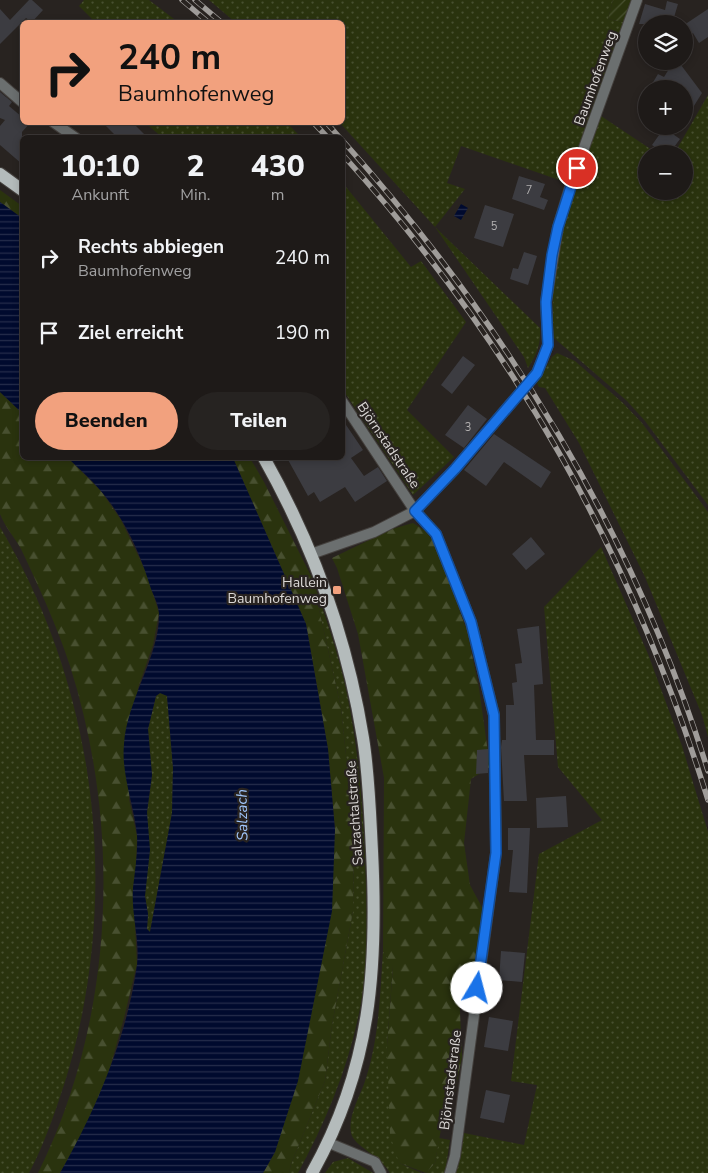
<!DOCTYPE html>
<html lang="de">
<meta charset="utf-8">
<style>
:root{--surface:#1e1a18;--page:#262321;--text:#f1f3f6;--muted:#a1a1a2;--line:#3c3837;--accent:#f2a17e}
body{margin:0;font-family:"Nunito Sans",sans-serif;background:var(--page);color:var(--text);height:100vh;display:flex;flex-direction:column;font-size:19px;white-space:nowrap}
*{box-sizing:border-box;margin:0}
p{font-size:16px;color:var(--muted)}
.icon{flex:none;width:28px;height:28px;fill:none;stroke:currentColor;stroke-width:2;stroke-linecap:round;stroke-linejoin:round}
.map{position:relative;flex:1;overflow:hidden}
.details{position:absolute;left:20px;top:135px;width:325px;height:325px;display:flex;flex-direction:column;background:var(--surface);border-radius:8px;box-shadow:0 2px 8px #0003,0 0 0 1px var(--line)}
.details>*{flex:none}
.guide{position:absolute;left:20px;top:20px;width:325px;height:105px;border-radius:8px;box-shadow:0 2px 8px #0003,0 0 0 1px var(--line);background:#f2a17e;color:#111;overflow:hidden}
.tools{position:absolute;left:638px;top:15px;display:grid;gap:10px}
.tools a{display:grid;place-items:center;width:55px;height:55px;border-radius:50%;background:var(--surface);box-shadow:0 2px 8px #0003,0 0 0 1px var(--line);font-size:25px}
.pin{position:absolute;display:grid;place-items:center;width:42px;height:42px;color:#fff;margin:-21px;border:2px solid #fff;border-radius:50%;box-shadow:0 1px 5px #0007}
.me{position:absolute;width:55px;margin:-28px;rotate:8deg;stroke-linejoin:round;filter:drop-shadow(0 0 4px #0008)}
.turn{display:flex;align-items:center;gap:18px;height:105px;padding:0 15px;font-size:22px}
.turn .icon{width:65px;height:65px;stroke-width:2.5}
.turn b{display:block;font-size:35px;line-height:42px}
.eta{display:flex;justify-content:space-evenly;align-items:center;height:85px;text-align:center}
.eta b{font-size:30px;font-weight:800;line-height:35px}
.cta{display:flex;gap:10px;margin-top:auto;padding:10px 15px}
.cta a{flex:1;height:58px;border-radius:30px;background:var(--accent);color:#111;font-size:20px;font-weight:800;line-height:58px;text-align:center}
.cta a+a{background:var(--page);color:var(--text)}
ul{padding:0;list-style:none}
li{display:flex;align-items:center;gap:15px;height:75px;padding:0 15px}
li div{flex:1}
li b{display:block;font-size:19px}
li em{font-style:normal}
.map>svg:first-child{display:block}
.grass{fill:url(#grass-dots)}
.forest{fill:url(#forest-firs)}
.garden{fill:url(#garden-furrows)}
.water{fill:url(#water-rules);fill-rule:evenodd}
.building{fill:#3c3c41}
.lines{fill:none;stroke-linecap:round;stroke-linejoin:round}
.street-casing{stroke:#44403d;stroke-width:12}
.primary-casing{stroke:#44403d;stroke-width:14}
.street{stroke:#6b6f6f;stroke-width:10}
.primary{stroke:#b4bbbb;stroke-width:12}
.rail-casing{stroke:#9f9c99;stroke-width:5.5}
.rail{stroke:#282320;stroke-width:4;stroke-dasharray:11;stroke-linecap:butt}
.route-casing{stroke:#114b97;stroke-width:12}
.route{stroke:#1a73e8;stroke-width:9}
.poi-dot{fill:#f2a17e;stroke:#282320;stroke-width:2}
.labels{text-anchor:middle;stroke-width:4.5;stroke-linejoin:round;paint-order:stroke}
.number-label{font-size:11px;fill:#b2b0b0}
.street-label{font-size:14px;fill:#dad7d5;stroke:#282320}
.poi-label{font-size:14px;fill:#dad7d5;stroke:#282320;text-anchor:end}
.water-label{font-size:15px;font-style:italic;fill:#a0c6fb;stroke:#282320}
</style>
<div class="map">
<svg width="708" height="1173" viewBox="0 0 708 1173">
<defs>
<pattern id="grass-dots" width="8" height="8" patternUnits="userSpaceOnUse" patternTransform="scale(1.25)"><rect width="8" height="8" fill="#2a330e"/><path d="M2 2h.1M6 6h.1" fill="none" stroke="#485030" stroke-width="1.8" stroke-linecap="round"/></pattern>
<pattern id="forest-firs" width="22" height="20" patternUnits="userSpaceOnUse" patternTransform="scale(1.25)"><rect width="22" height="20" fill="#2a330e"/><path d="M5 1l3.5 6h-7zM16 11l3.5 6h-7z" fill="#485030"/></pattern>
<pattern id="garden-furrows" width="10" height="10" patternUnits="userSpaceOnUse" patternTransform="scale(1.25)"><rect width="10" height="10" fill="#2a330e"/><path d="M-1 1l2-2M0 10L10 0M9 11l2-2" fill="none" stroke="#485030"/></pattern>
<pattern id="water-rules" width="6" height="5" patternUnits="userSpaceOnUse" patternTransform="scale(1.25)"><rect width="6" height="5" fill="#000a2e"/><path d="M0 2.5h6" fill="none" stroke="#252d4b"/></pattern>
</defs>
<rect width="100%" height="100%" fill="#282320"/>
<!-- grass -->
<path class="grass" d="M84 0H149L178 22H95L79 6Z
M209 0H613L608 19 627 23 565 182 461 146 447 183 465 189 435 227 540 328C541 344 537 354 528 368L524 357 435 227 340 123 342 122V22H235Z
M708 95V505L645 421 627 401 554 338C552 310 552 281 556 254 563 207 585 160 601 116L658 154H646V191H684V154H674Z
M145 123H287L301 137H162Z
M342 182 411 267 421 261 466 322 407 410 454 457 413 495 343 390Z
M557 353 575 361 623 403 642 423 708 512V737L702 715 645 577 579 443 545 388 539 387 537 383 552 357Z
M0 527C99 693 122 901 64 1085 54 1115 44 1145 29 1173H0Z
M601 547 648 654 682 746 708 832V1173H455L464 1133 524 1145 537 1085 511 1081 539 854 602 820 558 767 544 607Z
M312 578C325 616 339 654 347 694 360 757 364 821 366 886 367 930 368 975 358 1018 346 1073 325 1123 298 1173H289L291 1164 325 1081 332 1025 353 911 354 831 341 708Z
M160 693 167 695 173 767 172 813 150 932 147 929 148 914 145 896 147 812 152 775 148 729 156 696Z
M383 951 393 966 387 1046 399 1163 422 1173H390C381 1157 357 1147 352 1136 346 1120 359 1098 364 1084 379 1042 380 995 383 951Z
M439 1138 450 1140 445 1173H426L435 1163Z
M348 1158 373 1173H325L333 1162Z"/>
<!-- forest -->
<path class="forest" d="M0 190 22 206V218L0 202Z
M0 392 22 413V458H68L101 491 121 520 146 572 159 613 153 645 138 688 129 799 137 836 136 871 133 888 137 964 124 1018 107 1078 83 1133 60 1173H38C115 1018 122 829 70 666 57 626 39 587 21 549 15 538 5 527 0 514 0 506 0 491 0 482 0 452 0 422 0 392Z
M233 458H250L264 482 312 578 341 708 354 831 353 911 332 1025 325 1081 291 1164 289 1173H263L275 1152 335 830 328 749 306 624Z
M413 523 424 530 435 543 467 631 479 688 490 767 471 779 464 843 470 885 483 909 475 971 459 990 462 1057 449 1123 441 1129 435 1163 426 1173 399 1163 390 1135 387 1046 393 967 383 951 384 778 358 634 337 568 332 558 392 529Z"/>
<!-- garden -->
<path class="garden" d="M613 0H634L627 23 608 19Z"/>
<!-- water -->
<path class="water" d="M0 202 22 218V413L0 392Z
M461 204 468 208 461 220 454 216Z
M68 458H233L306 624 328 749 335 830 332 911 298 1081 275 1152 263 1173H60C96 1110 127 1037 137 965 140 939 131 914 133 888 135 870 138 853 137 835 134 805 121 774 124 744 127 700 160 655 159 614 159 606 154 596 151 589 141 555 124 517 100 490 90 478 78 468 68 458ZM160 693 167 696 173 768 172 813 150 932 147 929 148 914 145 896 150 850 147 812 152 775 148 729 156 696Z"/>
<!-- building -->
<path class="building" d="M29 0H32L43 10 32 22 26 18 0 44V9L10 20Z
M667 1 678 4 672 24H639L645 4 665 10Z
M708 9V37L699 43 693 33 684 39V25Z
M674 61H678L702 93 692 109 684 104V89H649L658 74 664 77Z
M0 92 12 102 9 106 22 117V122L30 123 22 132V164L0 145V126L5 120 0 118Z
M102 122H132L148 138H118Z
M664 128 680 139 669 154H665L652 145Z
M519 176 545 184 540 197 548 200 544 210 512 199Z
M485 205 514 214 503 247 474 238Z
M524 252 537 256 528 285 510 279 513 268 518 269Z
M463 356 475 365 452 394 441 385Z
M468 405 487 419 464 448 445 435Z
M342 419 363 450 351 458 364 476 378 467 387 481 355 502 345 487 320 502 314 492 308 496 287 458H342Z
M494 434 551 472 541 488 504 462 486 486 464 470Z
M531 537 545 554 526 570 512 554Z
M539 626 543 684 534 685 536 740H554V755H524L527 801H504L501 747 502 740H506V705H514L512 683 517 682 515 664 522 663 517 629Z
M488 749V773L476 774 477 750Z
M566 796 568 827 537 828 536 798Z
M508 828H530L527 893 509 892 513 850H508Z
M501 951 525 953 522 982 499 980Z
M489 1017 513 1021 508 1051 484 1047Z
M486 1090 510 1095 504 1123 480 1118Z"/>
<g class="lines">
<defs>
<path id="street" d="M0 83 22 102
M53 122 76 138
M342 401 415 511 436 534 471 622 494 715 496 853 455 1156 450 1173
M311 554 374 532 415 511 455 469 537 373 548 345 546 302 558 227 571 184 637 0
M329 1143 375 1162 381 1173"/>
<path id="primary" d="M0 174 22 190
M264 458C313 545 347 639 363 738 369 775 370 814 372 851 378 969 371 1068 312 1173"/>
</defs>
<!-- street casing -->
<use href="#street" class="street-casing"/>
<!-- primary casing -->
<use href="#primary" class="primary-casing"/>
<!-- street -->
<use href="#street" class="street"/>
<!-- primary -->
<use href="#primary" class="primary"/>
<defs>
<path id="rail" d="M182 0 208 22
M195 0 221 22
M313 122 328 138
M326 122 340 138
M342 140C506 323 635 535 708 771
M342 154C514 344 632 555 708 800"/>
</defs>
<!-- rail casing -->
<use href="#rail" class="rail-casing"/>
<!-- rail -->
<use href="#rail" class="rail"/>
</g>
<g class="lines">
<defs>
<path id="route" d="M477 988 496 853 494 715 471 622 436 534 415 511 455 469 537 373 548 345 546 302 552 255 558 227 577 168"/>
</defs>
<!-- route casing -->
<use href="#route" class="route-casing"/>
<!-- route -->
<use href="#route" class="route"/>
</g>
<!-- markers -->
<rect class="poi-dot" x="332" y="585" width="10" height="10" rx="2.5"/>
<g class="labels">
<!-- number labels -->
<g class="number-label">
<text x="529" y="194">7</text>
<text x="494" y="230">5</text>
<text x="468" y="431">3</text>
</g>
<!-- street labels -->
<g class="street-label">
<text transform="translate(595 78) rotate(-70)" y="5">Baumhofenweg</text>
<text transform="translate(389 445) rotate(56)" y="5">Björnstadstraße</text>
<text transform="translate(354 813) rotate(-94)" y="5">Salzachtalstraße</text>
<text transform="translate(450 1080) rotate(-83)" y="5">Björnstadstraße</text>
</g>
<!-- poi labels -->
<g class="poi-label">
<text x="327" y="587">Hallein<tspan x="327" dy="16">Baumhofenweg</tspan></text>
</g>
<!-- water labels -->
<g class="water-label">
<text transform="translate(242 815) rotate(-91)" y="5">Salzach</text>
</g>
</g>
</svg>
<div class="tools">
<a><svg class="icon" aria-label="layers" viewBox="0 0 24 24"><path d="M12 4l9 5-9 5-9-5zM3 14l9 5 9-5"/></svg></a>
<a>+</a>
<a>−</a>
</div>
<div class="pin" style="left:577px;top:168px;background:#d93025"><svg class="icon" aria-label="arrive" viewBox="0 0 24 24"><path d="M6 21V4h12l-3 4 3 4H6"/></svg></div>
<svg class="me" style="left:477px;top:988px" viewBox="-20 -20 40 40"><circle r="19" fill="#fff"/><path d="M0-13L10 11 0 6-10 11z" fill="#1a73e8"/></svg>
<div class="guide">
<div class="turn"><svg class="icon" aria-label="right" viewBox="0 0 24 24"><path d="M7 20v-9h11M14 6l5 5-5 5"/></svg><div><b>240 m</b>Baumhofenweg</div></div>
</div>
<section class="details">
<div class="eta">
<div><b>10:10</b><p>Ankunft</p></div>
<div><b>2</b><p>Min.</p></div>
<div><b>430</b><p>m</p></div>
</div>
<ul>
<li><svg class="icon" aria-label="right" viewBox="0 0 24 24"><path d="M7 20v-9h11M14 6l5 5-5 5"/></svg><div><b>Rechts abbiegen</b><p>Baumhofenweg</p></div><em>240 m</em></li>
<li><svg class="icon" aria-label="arrive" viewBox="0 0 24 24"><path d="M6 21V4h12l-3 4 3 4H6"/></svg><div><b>Ziel erreicht</b></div><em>190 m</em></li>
</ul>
<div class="cta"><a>Beenden</a><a>Teilen</a></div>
</section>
</div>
